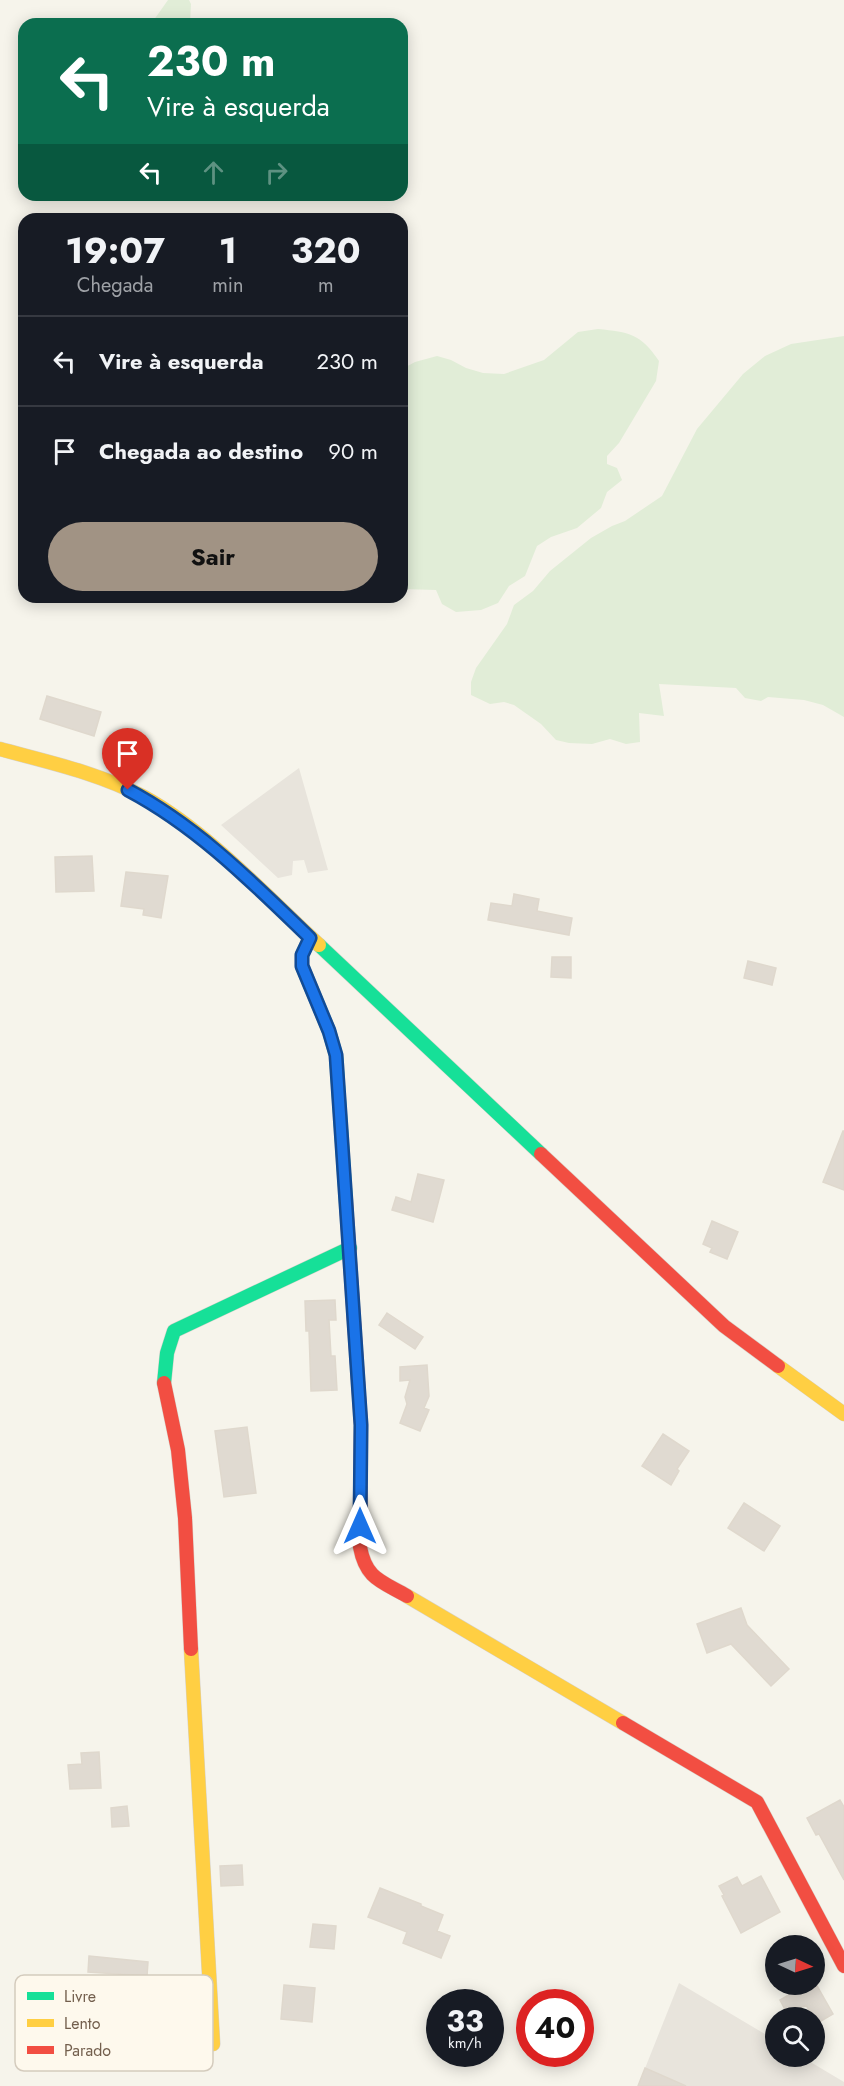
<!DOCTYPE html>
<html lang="pt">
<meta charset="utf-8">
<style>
:root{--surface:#171b24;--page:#20242c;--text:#f1f3f6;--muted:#9ea1a6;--line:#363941;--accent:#a19384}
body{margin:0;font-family:Jost,sans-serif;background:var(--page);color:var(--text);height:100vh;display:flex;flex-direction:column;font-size:22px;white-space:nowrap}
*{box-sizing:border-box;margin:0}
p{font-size:20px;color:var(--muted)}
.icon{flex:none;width:33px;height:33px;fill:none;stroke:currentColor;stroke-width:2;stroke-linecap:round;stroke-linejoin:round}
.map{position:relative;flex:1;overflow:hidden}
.sheet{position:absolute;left:18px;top:213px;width:390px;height:390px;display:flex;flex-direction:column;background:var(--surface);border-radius:18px;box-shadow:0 3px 15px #0003}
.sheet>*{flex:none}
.guide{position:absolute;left:18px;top:18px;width:390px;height:183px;border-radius:18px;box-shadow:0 3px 15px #0003;background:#0b6e4f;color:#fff;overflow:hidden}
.needle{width:39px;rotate:94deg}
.fabs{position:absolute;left:765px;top:1935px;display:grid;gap:12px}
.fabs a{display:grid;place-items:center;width:60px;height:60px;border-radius:50%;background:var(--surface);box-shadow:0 3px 15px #0003;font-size:30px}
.speed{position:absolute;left:426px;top:1989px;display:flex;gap:12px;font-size:30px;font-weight:700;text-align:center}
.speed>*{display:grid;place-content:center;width:78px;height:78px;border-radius:50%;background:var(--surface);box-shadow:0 3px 15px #0003;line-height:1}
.speed small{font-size:15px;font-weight:400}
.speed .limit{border:9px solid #d22;background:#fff;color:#111}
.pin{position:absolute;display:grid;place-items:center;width:51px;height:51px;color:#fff;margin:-62px -26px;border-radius:50% 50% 50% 0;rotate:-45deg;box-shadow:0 0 6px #0007}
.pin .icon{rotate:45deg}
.me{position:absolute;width:66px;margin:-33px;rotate:0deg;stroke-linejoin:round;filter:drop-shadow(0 0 4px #0008)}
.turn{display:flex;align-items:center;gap:21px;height:126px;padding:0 30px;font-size:27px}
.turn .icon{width:78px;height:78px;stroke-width:2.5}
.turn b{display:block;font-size:42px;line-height:51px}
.lanes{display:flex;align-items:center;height:57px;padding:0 30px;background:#0003;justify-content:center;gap:30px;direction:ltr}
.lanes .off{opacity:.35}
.eta{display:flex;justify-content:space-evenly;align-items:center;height:102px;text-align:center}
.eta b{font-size:36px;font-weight:700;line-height:42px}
.cta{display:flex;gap:12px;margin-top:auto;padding:12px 30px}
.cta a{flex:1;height:69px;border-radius:36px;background:var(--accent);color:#111;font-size:24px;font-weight:700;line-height:69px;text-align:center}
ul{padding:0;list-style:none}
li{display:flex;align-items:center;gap:18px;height:90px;padding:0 30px;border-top:2px solid var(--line)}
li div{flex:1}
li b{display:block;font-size:22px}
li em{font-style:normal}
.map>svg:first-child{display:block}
.industrial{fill:#e8e4dc}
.green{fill:#e1edd7}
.building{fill:#e0dad1;stroke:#dfd8cd;stroke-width:1.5}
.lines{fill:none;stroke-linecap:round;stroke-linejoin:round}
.fast-casing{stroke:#d6d1c9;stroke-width:15}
.slow-casing{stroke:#d6d1c9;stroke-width:15}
.jam-casing{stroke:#d6d1c9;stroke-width:15}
.fast{stroke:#16e098;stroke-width:14}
.slow{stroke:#ffcf43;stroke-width:14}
.jam{stroke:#f24e42;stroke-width:14}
.route-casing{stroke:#114b97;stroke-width:15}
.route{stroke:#1a73e8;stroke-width:10}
.key{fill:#fef9ed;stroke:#d4cbbd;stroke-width:1.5}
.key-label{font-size:16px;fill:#735f4d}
</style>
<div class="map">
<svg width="844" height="2086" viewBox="0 0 844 2086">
<rect width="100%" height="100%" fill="#f6f4eb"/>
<!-- industrial -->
<path class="industrial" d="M299 768 328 870 308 873 304 860 293 861 292 875 278 878 221 825Z
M679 1983 775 2040 776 2056 802 2057 844 2082V2086H638Z"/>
<!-- green -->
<path class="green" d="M168 0H189L191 4 190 24H151Z
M598 329C629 332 641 334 659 361L656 381 619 443 607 456V464L617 468 622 480 607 492 601 508 577 528 551 537 537 546 525 576 509 586 498 603 481 610 456 612 442 604 436 590 402 589V369L415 362 437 356 451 360 466 368 483 373 504 374 544 360 578 332Z
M844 336V717L823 705 804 700 768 697 761 701 745 698 736 688 659 684 664 716 639 713 640 742 626 744 610 739 592 744 569 743 556 740 541 724 514 705 504 702 490 704 471 695V682L476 668 507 624 514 605 533 591 550 571 591 538 612 526 625 521 662 496 697 429 743 374 765 356 791 344Z"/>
<!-- building -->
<path class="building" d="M47 696 101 712 94 736 40 719Z
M92 856 94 891 56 892 55 857Z
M126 872 168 876 161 918 143 915 144 909 121 906Z
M514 894 539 899 537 911 572 918 569 935 488 920 491 903 512 906Z
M552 957H571V978L551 977Z
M748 961 776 968 772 985 744 978Z
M843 1131H844V1190L823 1182Z
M418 1174 444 1180 433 1222 392 1210 396 1197 411 1202Z
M712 1221 738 1232 727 1259 710 1252 712 1248 703 1244Z
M335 1300 336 1320H329L331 1356H335L337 1390 311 1391 309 1331H306L305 1301Z
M387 1313 423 1337 415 1349 379 1325Z
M427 1365 429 1396 424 1408 429 1410 420 1431 400 1423 407 1404 405 1397 410 1380 400 1381V1367Z
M247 1427 256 1493 224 1497 215 1431Z
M663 1434 689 1451 677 1469 679 1471 671 1485 642 1466Z
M744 1503 780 1526 764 1551 728 1528Z
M741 1608 747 1625 789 1669 771 1686 731 1644 707 1653 697 1624Z
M99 1752 101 1788 70 1789 68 1765 82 1764 81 1753Z
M840 1800 844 1807V1880L819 1834 816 1835 807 1818Z
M127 1806 129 1826 112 1827 111 1808Z
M242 1865 243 1885 221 1886 220 1866Z
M761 1876 780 1912 741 1933 722 1896 724 1895 719 1886 737 1877 742 1886Z
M380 1888 421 1904V1906L443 1915 437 1931 450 1936 441 1958 403 1943 407 1932 368 1917Z
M313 1924 336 1926 334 1949 310 1947Z
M89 1956 148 1962 147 1976 88 1972Z
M794 1984H816L833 2014 816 2024 814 2018 806 2005 788 2015 780 2000 797 1990Z
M284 1985 315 1988 312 2022 281 2019Z
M645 2068 686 2086H638Z"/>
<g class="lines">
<defs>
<path id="fast" d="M310 938 302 955V966L329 1031 336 1055 346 1202
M319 945 541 1154
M164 1383 167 1353 174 1331 350 1248"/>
<path id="slow" d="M0 749C48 762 99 773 144 797 206 831 267 897 319 945
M778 1366 844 1414
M407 1596 623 1723
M191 1649 213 2044"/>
<path id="jam" d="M541 1154 724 1326 778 1366
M346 1202 361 1425 360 1547C366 1579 381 1581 407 1596
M164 1383 178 1450 185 1518 191 1649
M623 1723 757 1802 844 1966"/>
</defs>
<!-- fast casing -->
<use href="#fast" class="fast-casing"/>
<!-- slow casing -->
<use href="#slow" class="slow-casing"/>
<!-- jam casing -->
<use href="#jam" class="jam-casing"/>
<!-- fast -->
<use href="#fast" class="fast"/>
<!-- slow -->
<use href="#slow" class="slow"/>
<!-- jam -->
<use href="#jam" class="jam"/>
</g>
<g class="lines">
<defs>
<path id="route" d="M128 790C198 827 253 883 310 938L302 955V966L329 1031 336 1055 361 1425 360 1526"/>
</defs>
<!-- route casing -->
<use href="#route" class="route-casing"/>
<!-- route -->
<use href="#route" class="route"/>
</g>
<!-- legend -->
<rect x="15" y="1975" width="198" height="96" rx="9" class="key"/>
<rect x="27" y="1992" width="27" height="8" fill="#16e098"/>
<rect x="27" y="2019" width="27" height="8" fill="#ffcf43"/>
<rect x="27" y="2046" width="27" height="8" fill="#f24e42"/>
<g class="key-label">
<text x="64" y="2002">Livre</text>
<text x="64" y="2029">Lento</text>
<text x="64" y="2056">Parado</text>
</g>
</svg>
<div class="fabs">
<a><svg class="needle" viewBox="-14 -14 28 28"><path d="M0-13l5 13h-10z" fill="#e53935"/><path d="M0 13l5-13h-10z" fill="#9ea1a6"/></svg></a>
<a><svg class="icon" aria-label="search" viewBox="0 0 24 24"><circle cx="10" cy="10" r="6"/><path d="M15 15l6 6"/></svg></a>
</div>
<div class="speed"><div>33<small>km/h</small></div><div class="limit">40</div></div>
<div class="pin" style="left:128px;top:790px;background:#d93025"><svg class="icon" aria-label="arrive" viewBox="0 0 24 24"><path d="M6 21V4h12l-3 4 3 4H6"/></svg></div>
<svg class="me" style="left:360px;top:1526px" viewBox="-20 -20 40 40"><path d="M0-17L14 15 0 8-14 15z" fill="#1a73e8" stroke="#fff" stroke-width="4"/></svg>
<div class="guide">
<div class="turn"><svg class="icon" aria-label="left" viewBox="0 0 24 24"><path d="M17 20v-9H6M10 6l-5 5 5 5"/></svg><div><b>230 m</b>Vire à esquerda</div></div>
<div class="lanes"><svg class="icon" aria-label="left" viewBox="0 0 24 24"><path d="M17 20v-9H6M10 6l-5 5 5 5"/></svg><svg class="icon off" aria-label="ahead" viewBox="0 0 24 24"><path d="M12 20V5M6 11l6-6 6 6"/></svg><svg class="icon off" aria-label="right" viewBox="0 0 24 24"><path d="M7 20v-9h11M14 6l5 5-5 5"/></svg></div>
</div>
<section class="sheet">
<div class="eta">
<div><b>19:07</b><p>Chegada</p></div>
<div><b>1</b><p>min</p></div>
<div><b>320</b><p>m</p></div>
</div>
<ul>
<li><svg class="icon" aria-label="left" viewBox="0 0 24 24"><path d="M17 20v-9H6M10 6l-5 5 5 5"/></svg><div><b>Vire à esquerda</b></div><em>230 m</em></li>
<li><svg class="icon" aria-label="arrive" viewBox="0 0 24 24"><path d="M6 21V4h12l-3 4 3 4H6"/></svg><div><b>Chegada ao destino</b></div><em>90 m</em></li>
</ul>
<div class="cta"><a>Sair</a></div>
</section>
</div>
